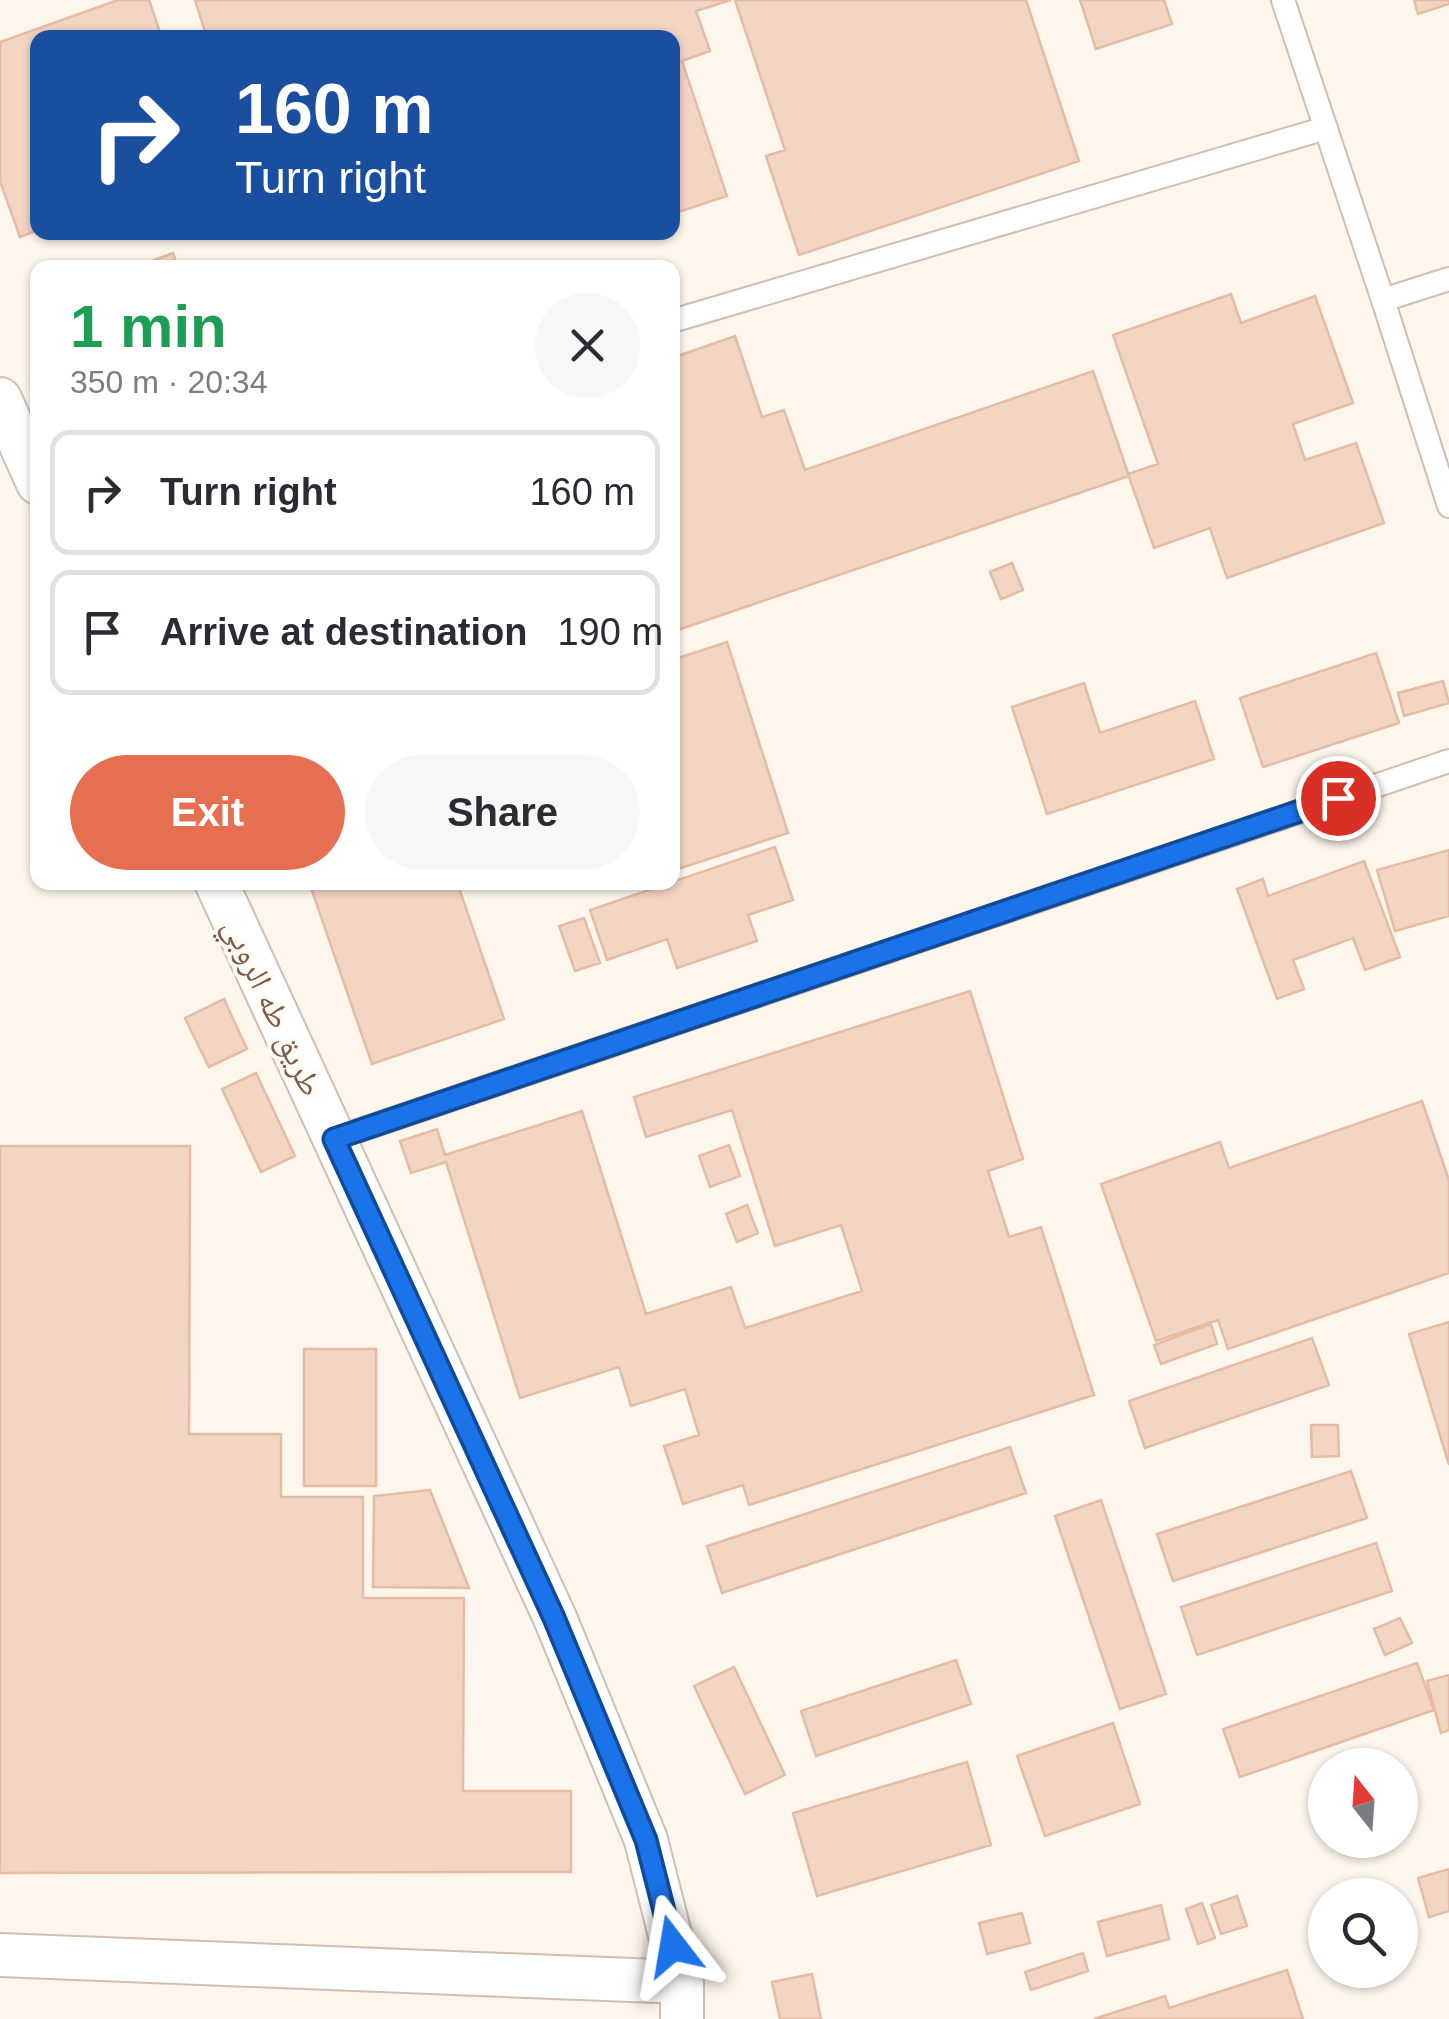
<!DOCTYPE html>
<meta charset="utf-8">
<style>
:root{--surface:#fff;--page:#f7f7f7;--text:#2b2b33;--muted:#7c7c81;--line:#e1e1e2;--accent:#e76f51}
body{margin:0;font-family:Arial,"Noto Naskh Arabic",sans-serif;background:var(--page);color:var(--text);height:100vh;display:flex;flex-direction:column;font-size:38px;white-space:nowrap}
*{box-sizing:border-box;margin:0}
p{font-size:32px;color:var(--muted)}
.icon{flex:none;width:55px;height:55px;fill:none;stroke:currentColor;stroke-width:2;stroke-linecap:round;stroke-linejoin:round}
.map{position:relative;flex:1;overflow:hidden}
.details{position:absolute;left:30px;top:260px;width:650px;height:630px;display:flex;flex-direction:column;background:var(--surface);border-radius:20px;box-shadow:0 2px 8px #0004}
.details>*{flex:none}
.hud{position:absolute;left:30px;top:30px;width:650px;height:210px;border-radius:20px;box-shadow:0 2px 8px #0004;background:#1a4fa0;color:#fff;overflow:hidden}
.needle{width:65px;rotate:343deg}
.buttons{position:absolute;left:1308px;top:1748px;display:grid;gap:20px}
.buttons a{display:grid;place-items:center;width:110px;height:110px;border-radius:50%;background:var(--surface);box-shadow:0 2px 8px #0004;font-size:50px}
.pin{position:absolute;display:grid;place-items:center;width:85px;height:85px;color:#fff;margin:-42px;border:5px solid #fff;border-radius:50%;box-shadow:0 2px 10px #0007}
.me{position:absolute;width:110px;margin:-55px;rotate:346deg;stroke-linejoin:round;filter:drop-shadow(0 0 8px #0008)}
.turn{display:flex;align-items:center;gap:35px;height:210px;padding:0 40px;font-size:45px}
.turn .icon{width:130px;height:130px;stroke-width:2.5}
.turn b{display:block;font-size:70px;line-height:85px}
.round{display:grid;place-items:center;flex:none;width:105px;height:105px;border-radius:52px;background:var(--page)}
.overview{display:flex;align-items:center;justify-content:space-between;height:170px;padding:0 40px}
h1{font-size:60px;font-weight:600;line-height:75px;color:#1e9e55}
.action{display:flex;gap:20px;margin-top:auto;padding:20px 40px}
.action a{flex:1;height:115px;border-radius:60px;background:var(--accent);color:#fff;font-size:40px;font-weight:600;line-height:115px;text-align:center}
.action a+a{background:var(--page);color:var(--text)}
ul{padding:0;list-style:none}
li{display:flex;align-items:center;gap:30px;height:125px;margin:0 20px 15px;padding:0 20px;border:5px solid var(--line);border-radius:20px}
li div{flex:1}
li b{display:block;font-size:38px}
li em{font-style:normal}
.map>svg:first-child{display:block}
.building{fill:#f3d5c3;stroke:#e6bba3;stroke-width:2.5}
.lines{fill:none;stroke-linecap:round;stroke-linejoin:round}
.lane-casing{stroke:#d1beb0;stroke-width:26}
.street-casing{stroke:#d1beb0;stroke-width:46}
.lane{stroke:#fff;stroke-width:22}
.street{stroke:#fff;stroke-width:42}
.route-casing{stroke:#114b97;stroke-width:25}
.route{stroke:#1a73e8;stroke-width:18}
.labels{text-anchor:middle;stroke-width:8;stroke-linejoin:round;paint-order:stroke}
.street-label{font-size:32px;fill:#7a5c4d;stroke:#fffaf3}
</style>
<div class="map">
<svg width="1449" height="2019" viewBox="0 0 1449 2019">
<rect width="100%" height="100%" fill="#fdf6ec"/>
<!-- building -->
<path class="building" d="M118 0H149L162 38H38V230L20 237 0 181V42Z
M195 0H731L696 11 710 51 682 61 727 196 672 214V38H207Z
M735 0H1026L1079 161 799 255 766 156 785 150Z
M1080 0H1164L1172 24 1096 49Z
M1414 0H1449V4L1418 14Z
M173 253 178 268H133Z
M1231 294 1241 323 1315 296 1353 403 1293 424 1305 460 1356 443 1384 523 1227 578 1210 528 1154 548 1128 474 1158 464 1113 335Z
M735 336 762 417 784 410 805 470 1093 371 1129 476 672 632V358Z
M1012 563 1023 590 1001 599 990 572Z
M727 642 788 833 678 869 672 851V660Z
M1376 653 1399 723 1263 767 1240 698Z
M1443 681 1449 703 1404 716 1398 693Z
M1084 683 1100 733 1195 701 1214 759 1047 814 1012 707Z
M775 847 793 900 748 915 757 941 677 968 667 939 607 960 590 910Z
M1449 850V916L1395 931 1377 870Z
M1364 861 1400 957 1365 970 1353 938 1293 960 1304 989 1277 999 1237 889 1263 879 1268 896Z
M309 882H457L504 1019 372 1064Z
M584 918 600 963 575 971 559 926Z
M970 991 1023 1159 988 1171 1009 1237 1041 1227 1094 1395 749 1505 743 1485 683 1504 664 1446 699 1435 685 1389 631 1406 619 1367 520 1398 446 1162 411 1173 400 1141 437 1129 445 1155 582 1111 646 1314 731 1287 745 1328 862 1291 841 1225 775 1246 732 1110 646 1137 634 1097Z
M224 999 247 1049 209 1067 185 1018Z
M256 1073 295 1156 261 1172 222 1089Z
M1422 1101 1449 1180V1273L1228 1349 1218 1320 1156 1341 1101 1184 1220 1142 1229 1168Z
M729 1145 740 1176 710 1187 699 1156Z
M0 1146H190L189 1434H281V1497H363V1598H464L463 1791H571V1872L0 1873Z
M747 1205 758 1233 737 1242 726 1214Z
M1449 1322V1465L1409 1334Z
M1211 1324 1217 1344 1161 1364 1154 1345Z
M1312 1338 1329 1385 1145 1448 1129 1401Z
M304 1349H376V1486H304Z
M1311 1425H1338L1339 1456 1312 1457Z
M1010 1447 1026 1493 722 1593 707 1546Z
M1351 1471 1367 1518 1173 1581 1157 1534Z
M430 1490 469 1588 373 1587 374 1496Z
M1101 1500 1166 1694 1120 1709 1055 1516Z
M1376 1543 1392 1591 1197 1655 1181 1607Z
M1400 1618 1412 1643 1385 1655 1374 1629Z
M956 1660 971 1704 816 1756 801 1711Z
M1417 1663 1434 1710 1240 1777 1223 1729Z
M734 1667 785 1775 745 1794 694 1686Z
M1449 1675V1730L1441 1733 1427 1681Z
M1113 1723 1140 1804 1045 1836 1017 1756Z
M967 1762 991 1845 817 1896 793 1813Z
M1449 1869V1911L1429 1917 1418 1878Z
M1237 1896 1247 1926 1221 1934 1211 1905Z
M1202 1903 1215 1938 1198 1944 1186 1909Z
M1161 1905 1169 1939 1107 1956 1098 1922Z
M1022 1913 1030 1943 987 1954 979 1923Z
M1083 1953 1088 1971 1031 1990 1025 1972Z
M1287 1970 1303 2019H1094L1165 1996 1169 2008Z
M812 1974 821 2019H780L772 1982Z"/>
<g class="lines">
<defs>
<path id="lane" d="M1283 0 1383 300 1449 279
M1383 300 1449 506
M672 321 1326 128
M334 1139 1449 761"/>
<path id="street" d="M0 399 38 483
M216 882 555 1618 646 1840 682 1982V2019
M0 1955 682 1982"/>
</defs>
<!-- lane casing -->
<use href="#lane" class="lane-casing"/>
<!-- street casing -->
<use href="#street" class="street-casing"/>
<!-- lane -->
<use href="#lane" class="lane"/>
<!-- street -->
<use href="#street" class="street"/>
</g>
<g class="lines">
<defs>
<path id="route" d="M673 1946 646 1840 554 1618 334 1139 1338 798"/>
</defs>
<!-- route casing -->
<use href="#route" class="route-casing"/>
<!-- route -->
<use href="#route" class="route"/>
</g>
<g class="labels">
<!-- street labels -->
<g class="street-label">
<text transform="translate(273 1007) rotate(65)" y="11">طريق طه الروبي</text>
</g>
</g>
</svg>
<div class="buttons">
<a><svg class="needle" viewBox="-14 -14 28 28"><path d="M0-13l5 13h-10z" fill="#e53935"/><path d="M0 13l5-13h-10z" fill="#7c7c81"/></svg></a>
<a><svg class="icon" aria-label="search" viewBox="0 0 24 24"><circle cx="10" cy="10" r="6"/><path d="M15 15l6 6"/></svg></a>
</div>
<div class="pin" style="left:1338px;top:798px;background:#d93025"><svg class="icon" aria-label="arrive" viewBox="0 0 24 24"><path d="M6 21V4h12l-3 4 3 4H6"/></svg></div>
<svg class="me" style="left:673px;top:1946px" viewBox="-20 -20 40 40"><path d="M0-17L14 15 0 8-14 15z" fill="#1a73e8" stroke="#fff" stroke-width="4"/></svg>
<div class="hud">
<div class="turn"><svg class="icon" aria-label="right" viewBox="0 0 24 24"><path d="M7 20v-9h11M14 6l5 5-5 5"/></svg><div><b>160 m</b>Turn right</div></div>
</div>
<section class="details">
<div class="overview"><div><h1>1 min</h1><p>350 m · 20:34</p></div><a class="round"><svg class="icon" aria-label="close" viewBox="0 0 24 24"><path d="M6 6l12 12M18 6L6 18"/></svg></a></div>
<ul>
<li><svg class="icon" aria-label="right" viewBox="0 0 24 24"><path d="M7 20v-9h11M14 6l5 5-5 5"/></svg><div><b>Turn right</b></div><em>160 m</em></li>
<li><svg class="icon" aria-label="arrive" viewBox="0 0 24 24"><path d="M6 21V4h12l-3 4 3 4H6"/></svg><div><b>Arrive at destination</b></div><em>190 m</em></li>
</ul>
<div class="action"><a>Exit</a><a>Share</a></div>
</section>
</div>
